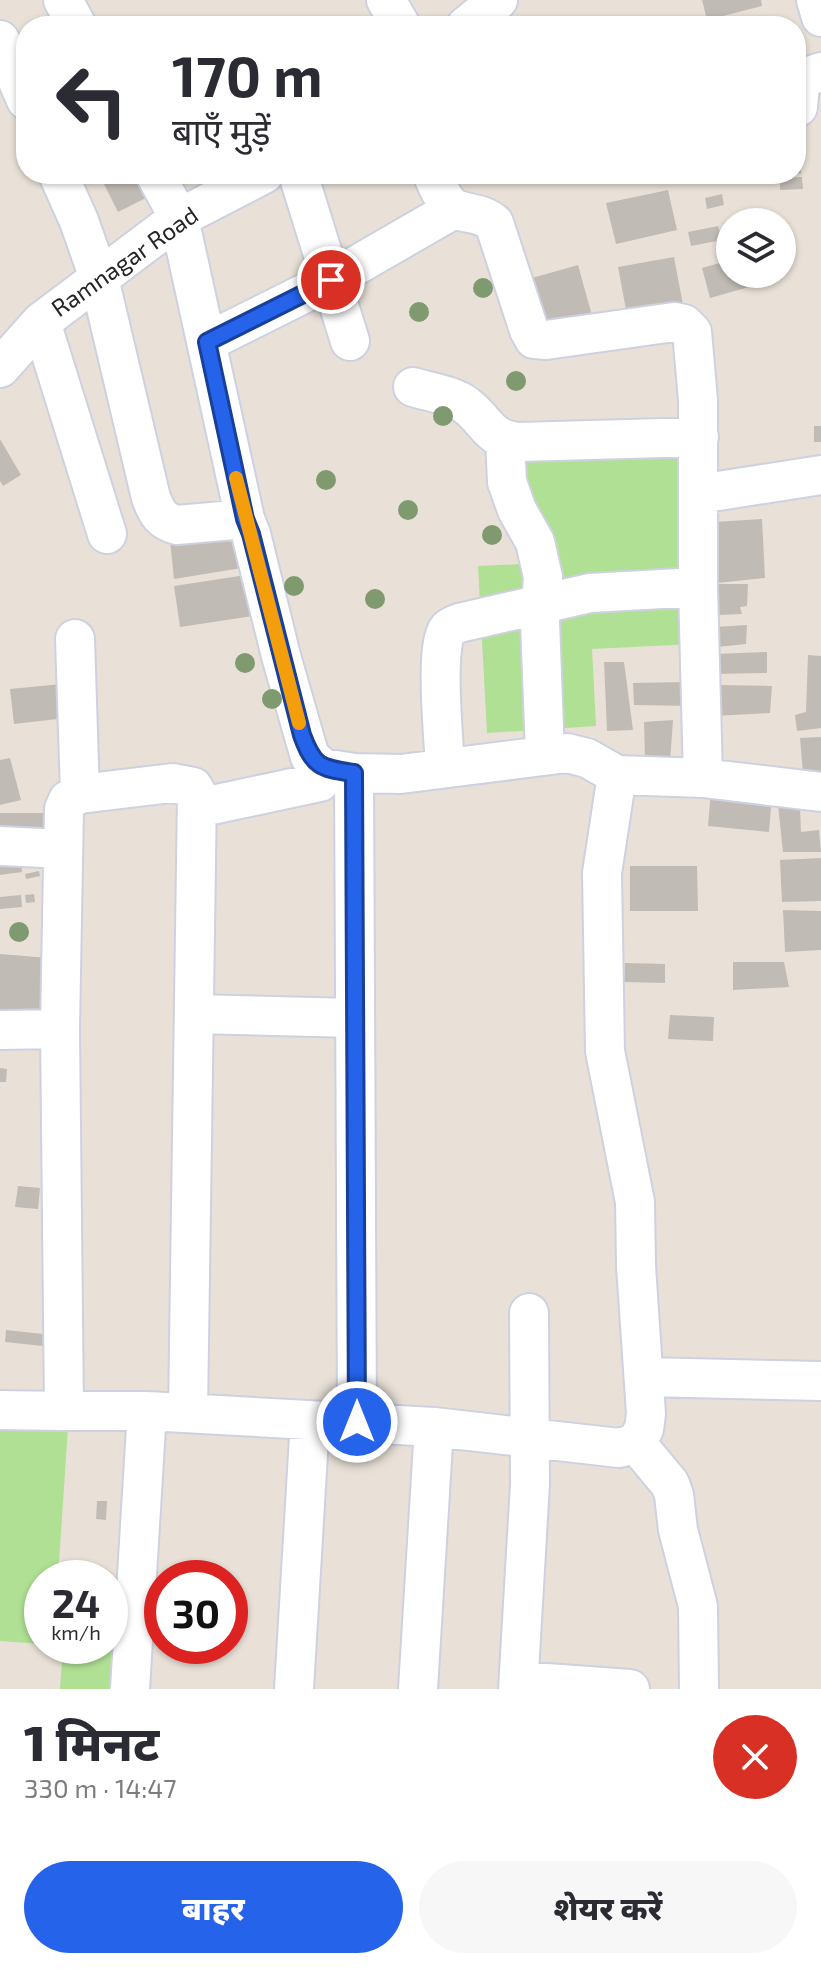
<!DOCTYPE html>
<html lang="hi">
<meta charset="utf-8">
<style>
:root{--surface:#fff;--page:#f7f7f7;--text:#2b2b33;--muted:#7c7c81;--accent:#2563eb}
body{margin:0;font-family:"Exo 2","Noto Sans Devanagari",sans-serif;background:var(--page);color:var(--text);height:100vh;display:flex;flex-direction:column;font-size:30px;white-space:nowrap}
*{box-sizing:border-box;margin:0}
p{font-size:26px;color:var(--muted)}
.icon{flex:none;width:44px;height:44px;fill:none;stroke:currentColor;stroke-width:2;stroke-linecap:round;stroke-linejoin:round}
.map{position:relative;height:1689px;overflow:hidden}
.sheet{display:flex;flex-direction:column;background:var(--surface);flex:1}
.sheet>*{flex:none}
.hud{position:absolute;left:16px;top:16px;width:790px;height:168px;border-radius:32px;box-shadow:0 2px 6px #0004;background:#fff;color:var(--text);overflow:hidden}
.controls{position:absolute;left:716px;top:208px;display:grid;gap:16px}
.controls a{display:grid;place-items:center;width:80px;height:80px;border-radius:50%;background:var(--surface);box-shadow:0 2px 6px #0004;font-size:40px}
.speed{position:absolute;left:24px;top:1560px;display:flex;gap:16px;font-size:40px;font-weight:700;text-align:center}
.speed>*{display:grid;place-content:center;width:104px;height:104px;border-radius:50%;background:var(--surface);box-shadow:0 2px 6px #0004;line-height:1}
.speed small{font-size:20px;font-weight:400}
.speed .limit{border:12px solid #d22;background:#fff;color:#111}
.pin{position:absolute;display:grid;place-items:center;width:68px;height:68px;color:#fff;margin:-34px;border:4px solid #fff;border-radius:50%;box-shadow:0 2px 8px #0007}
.me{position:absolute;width:88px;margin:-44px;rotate:0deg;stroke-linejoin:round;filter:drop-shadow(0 0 6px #0008)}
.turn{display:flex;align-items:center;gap:28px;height:168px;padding:0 24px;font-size:36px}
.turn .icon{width:104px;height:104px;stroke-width:2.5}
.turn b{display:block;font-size:56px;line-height:68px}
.round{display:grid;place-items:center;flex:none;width:84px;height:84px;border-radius:42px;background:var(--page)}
.summary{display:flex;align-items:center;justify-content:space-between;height:136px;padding:0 24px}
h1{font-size:48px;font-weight:800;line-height:60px}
.cta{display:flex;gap:16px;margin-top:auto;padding:16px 24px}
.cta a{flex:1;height:92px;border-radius:48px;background:var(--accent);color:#fff;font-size:32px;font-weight:800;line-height:92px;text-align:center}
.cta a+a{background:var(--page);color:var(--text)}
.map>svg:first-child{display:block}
.green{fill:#b0e094}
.building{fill:#c1bbb5}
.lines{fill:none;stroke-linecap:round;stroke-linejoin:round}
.minor-casing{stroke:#cdd1e0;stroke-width:42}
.minor{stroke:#fff;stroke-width:38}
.tree{fill:#809a70}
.route-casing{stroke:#184099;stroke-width:20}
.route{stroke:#2563eb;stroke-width:14}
.slow{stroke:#f59e0b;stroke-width:14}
.labels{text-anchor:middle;stroke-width:7;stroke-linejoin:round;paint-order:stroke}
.street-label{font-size:24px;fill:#262626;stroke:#fff}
</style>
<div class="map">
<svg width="821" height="1689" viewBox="0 0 821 1689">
<rect width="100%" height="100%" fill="#e9e1d8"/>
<!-- green -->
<path class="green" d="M682 452 694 644 592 649 596 726 487 733 478 566 523 564 517 461Z
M0 1423 68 1427 58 1578H42V1644L0 1641Z
M110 1615 124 1616 119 1689H60L63 1646H110Z"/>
<!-- building -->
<path class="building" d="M702 0H761L762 6 707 20Z
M796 145 801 146V174L796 173Z
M99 174H146L156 193 118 212Z
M802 177 803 189 780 190V178Z
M668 190 677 230 616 244 606 203Z
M722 194 724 205 707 209 705 198Z
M758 208 762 222H741L738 213Z
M718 226 722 240 691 246 688 232Z
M674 257 683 305 627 315 618 267Z
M730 260V274H745L749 287 710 298 702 268Z
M578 265 593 319 541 334 525 280Z
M814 426H821V442H814Z
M0 439 21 475 3 486 0 481Z
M762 519 765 578 717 583 714 522Z
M238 529 248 567 174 579 170 540Z
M246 575 253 616 180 627 174 586Z
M713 584H748L747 606 740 607 742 614 719 615V602L713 600Z
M747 625 746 644 717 647 714 627Z
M767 652V673L713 674 715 654Z
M808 655 821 656V728L797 731 795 715 806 712Z
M604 662H624L633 730 607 731Z
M687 682 694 706 634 705 633 683Z
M62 684 66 718 14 724 10 689Z
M716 685 772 686 770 713 715 716Z
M673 720 670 762 645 757 644 722Z
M821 737V776L803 773 800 738Z
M10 758 21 800 0 805V760Z
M711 790 772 796 769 832 708 826Z
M778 805 800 808 801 832 819 830 821 852H783Z
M0 813H52L51 833 0 832Z
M821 858V901L782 902 780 860Z
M21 862 22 872 0 875V865Z
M630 866H697L698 911H630Z
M39 871 40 876 26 879 25 874Z
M34 894 35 902 26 903 25 895Z
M21 895 22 907 0 909V897Z
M783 910 821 911V950L785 952Z
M0 954 49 958 45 1014 0 1011Z
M733 962H784L789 987 733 990Z
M625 963 665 964V983L624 982Z
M670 1015 714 1017 713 1041 668 1039Z
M0 1068 7 1069 6 1082H0Z
M18 1186 40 1188 38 1209 15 1207Z
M6 1330 53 1335 52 1347 5 1342Z
M97 1501H107L106 1520 96 1519Z"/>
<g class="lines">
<defs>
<path id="minor" d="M63 0 77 26
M386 0 401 26
M816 0 821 17
M466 26 498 0
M0 40 26 100
M798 107 800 83 806 77 821 72
M58 174 79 221 99 278 151 498C157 513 161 521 177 525L245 519 251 534 281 656 310 757 323 768 354 773 357 1422
M155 174 179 218 245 519
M298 174 350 341
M432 174C438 186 444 205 458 210 472 215 482 213 494 223L529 330 534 339 546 340 674 322 684 324 692 332 698 400V587L703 778
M41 322 107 534
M207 342 331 280 454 209
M0 368 41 322 179 218 264 174
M413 387C429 392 454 395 467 406 488 422 487 438 518 442L699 437
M505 440 507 482 517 510 535 542 543 577 540 621 545 755
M699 494 821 475
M75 639 80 794
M445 767C444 742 434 645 448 629 451 626 455 625 459 623L590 593 698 587
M354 773 401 774 567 753 587 758 617 775 703 778 821 792
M198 808 320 782
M0 846 63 849
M195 1014 355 1018
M0 1030 60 1029
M644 1377 821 1381
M0 1410 64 1411
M188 1413 197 794 193 787 172 783 80 794 68 800 64 809 60 1029 64 1411H147L434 1427 619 1448 636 1443 644 1429 646 1414 636 1266 635 1202 605 1051 602 873 617 775
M636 1443 670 1484 674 1495 678 1530 698 1606 699 1689
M519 1681 630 1689
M130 1689 147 1411
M294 1689 310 1420
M418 1689 434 1427
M518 1689 530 1484 529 1313"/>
</defs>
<!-- minor casing -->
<use href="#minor" class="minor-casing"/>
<!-- minor -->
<use href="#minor" class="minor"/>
</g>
<!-- trees -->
<g class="tree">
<circle cx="483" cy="288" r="10"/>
<circle cx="419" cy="312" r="10"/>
<circle cx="516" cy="381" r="10"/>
<circle cx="443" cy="416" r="10"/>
<circle cx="326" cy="480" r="10"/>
<circle cx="408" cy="510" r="10"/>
<circle cx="492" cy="535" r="10"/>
<circle cx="294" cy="586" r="10"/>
<circle cx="375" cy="599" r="10"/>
<circle cx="245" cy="663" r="10"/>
<circle cx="272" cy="699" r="10"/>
<circle cx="19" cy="932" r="10"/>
</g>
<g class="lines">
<defs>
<path id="route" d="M331 280 207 342 245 519 251 534 302 735C314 768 321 768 354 773L357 1422"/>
</defs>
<!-- route casing -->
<use href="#route" class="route-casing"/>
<!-- route -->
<use href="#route" class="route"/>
<!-- slow -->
<path class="slow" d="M236 478 299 723"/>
</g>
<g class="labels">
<!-- street labels -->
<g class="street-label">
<text transform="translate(125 262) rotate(-35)" y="8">Ramnagar Road</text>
</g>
</g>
</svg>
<div class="controls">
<a><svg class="icon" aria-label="layers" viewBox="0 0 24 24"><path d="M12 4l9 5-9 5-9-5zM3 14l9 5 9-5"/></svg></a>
</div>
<div class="speed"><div>24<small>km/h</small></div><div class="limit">30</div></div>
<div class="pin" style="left:331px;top:280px;background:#d93025"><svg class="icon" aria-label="arrive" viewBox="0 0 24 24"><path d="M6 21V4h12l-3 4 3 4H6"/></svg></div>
<svg class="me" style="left:357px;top:1422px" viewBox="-20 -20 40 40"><circle r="17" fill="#2563eb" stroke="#fff" stroke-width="3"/><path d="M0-11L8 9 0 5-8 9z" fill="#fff"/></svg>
<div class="hud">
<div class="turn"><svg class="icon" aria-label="left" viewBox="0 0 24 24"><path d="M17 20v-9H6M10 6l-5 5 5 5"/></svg><div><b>170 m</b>बाएँ मुड़ें</div></div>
</div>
</div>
<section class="sheet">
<div class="summary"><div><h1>1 मिनट</h1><p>330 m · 14:47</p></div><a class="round" style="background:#d93025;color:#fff"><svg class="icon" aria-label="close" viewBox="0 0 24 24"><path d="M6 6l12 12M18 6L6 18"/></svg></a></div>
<div class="cta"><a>बाहर</a><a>शेयर करें</a></div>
</section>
